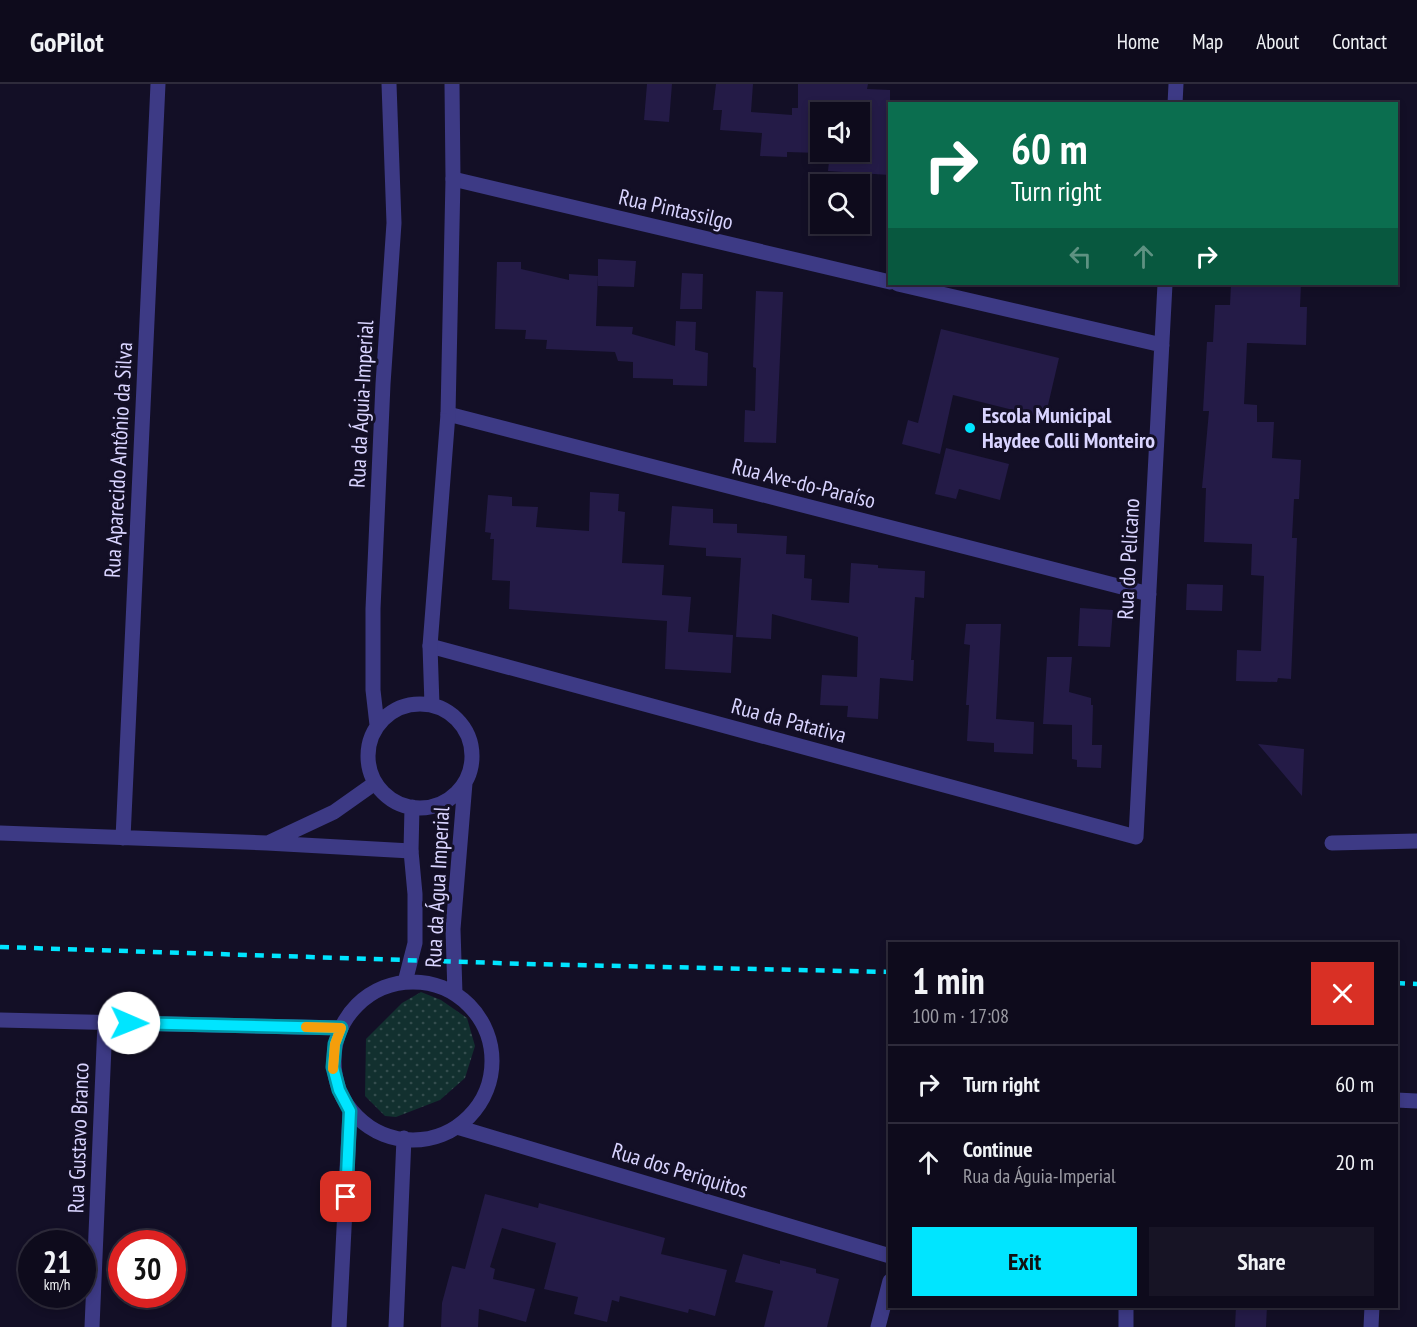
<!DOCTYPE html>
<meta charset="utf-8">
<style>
:root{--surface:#0e0b1c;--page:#171425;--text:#f1f3f6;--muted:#9b9ba3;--line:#2e2b3b;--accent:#00e5ff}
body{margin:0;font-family:"PT Sans Narrow",sans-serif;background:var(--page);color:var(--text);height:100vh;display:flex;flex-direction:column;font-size:22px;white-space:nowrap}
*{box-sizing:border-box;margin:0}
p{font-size:20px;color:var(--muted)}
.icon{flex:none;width:33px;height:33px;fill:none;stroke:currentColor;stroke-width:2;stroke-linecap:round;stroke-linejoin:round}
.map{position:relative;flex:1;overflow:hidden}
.panel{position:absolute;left:888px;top:858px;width:510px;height:366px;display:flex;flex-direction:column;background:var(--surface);border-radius:0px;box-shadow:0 3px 9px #0003,0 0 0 2px var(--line)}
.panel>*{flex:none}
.top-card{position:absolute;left:888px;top:18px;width:510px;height:183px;border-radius:0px;box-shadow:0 3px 9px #0003,0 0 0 2px var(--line);background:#0b6e4f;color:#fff;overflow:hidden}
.fabs{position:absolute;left:810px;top:18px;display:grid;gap:12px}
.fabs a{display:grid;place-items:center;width:60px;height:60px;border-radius:0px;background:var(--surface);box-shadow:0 3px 9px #0003,0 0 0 2px var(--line);font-size:30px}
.speed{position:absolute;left:18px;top:1146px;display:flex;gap:12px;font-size:30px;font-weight:700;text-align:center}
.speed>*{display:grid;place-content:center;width:78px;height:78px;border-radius:50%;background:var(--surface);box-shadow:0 3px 9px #0003,0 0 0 2px var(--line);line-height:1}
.speed small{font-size:15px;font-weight:400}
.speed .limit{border:9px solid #d22;background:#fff;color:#111}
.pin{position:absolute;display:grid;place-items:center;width:51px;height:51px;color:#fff;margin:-26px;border-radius:12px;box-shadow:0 3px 9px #0006}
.me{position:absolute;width:66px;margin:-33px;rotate:91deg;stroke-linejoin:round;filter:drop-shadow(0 0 4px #0008)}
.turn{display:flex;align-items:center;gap:21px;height:126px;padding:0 24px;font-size:27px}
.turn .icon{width:78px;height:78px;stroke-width:2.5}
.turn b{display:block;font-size:42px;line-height:51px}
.lanes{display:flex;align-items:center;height:57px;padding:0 24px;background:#0003;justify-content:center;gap:30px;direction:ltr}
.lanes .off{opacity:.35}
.round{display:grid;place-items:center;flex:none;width:63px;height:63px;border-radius:0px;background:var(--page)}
.overview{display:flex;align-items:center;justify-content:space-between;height:102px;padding:0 24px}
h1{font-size:36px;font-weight:600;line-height:45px}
.action{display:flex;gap:12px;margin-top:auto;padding:12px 24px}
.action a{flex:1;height:69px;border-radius:0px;background:var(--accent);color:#111;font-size:24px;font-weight:600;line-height:69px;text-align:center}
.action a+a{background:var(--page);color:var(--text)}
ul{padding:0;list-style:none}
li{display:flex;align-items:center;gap:18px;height:78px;padding:0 24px;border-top:2px solid var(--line)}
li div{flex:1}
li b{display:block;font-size:22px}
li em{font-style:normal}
header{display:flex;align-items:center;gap:36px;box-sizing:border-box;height:84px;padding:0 30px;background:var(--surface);border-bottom:2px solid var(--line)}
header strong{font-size:28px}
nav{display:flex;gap:33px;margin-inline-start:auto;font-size:21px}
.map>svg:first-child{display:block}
.green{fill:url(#green-dots)}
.building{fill:#241b47}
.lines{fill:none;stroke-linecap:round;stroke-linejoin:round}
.minor{stroke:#3d3a85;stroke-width:15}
.tertiary{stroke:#3d3a85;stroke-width:15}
.rail{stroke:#00e5ff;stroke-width:4.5;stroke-dasharray:9 8;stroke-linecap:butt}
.route-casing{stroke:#0095a6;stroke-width:15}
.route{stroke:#00e5ff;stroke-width:10}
.slow{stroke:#f59e0b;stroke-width:10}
.poi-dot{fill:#00e5ff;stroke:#130f26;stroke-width:2}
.labels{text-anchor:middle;stroke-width:6;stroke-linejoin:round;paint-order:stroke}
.street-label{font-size:22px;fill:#d9d4ff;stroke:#130f26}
.poi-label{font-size:22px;font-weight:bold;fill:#d9d4ff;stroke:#130f26;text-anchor:start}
</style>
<header>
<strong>GoPilot</strong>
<nav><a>Home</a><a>Map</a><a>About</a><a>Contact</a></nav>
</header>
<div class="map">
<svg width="1417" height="1243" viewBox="0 0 1417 1243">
<defs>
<pattern id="green-dots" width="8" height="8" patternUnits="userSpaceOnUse" patternTransform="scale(1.5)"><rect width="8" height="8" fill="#12302f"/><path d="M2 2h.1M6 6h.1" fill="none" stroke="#344d4e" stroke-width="1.8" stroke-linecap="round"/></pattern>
</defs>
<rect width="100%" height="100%" fill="#130f26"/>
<!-- green -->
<path class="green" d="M421 908 441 916 467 934 475 962 465 994 440 1016 396 1033 385 1032 365 1012 366 955 402 919Z"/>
<!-- building -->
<path class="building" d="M647 0H672L669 38 644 36Z
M716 0H753L751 28 792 31V24H798V0H868L867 5 890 6V91L828 87 830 68H860V28H820V69L787 68V73L760 72 762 49 720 46 722 26H713Z
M598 175 636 177 634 203 598 202Z
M497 178H521V185L569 196V190L598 192 596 242 633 243 632 250 675 262 676 237 696 238 695 266 708 269 707 302 673 301V295L633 294V278L618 277 615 268 546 265 547 256 525 255 526 246 495 245Z
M682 189 703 190 702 225H680Z
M1231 200H1301L1300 223H1307L1306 261 1247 259 1244 320 1257 321V338H1274L1272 374 1301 376 1299 415H1294L1292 454H1297L1291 595 1278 594 1277 598 1236 597 1237 566 1261 567 1264 492 1251 491 1252 460 1204 458 1206 404H1202L1209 327H1203L1207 258H1213L1215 221H1230Z
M756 207 783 208 776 359 744 358 745 326 755 327 756 284 753 283Z
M941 245 1059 274 1045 334 953 311 940 370 902 360 908 336 918 339Z
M946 364 1009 380 1000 416 959 405 956 415 935 410Z
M590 408 619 410 618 427 625 428 622 479 664 481 662 511 691 513 688 548 733 551 731 589 665 585 667 537 509 525 510 497 492 496 494 455H490L491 449 485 448 488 411 512 413V422L538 423 536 443 589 447Z
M672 422 713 425V439L737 440V449L787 452 786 470 805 471 804 494 812 495 811 516 849 519 851 479 878 481V484L925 487 924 514 915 513 911 576H914L913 597 880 594 878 635 847 633 848 622 820 621 822 591 857 593 858 553 772 530 771 555 736 553 741 474 706 472V464L669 461Z
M1187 500 1223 501 1222 527 1186 526Z
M1080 524 1113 526 1110 563 1078 562Z
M966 540H1001L996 635 1034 638 1033 670 994 668V659L967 657 969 621H966L970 561 964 560Z
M1047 573H1072L1069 608 1091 614V621H1093L1092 661H1102L1101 684 1077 683V676L1072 675V641L1043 640Z
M1258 660 1304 665 1302 712Z
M485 1110 538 1124 539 1119 665 1154 661 1170 727 1186 715 1232 689 1225 688 1229 620 1212 619 1218 612 1216 607 1238 574 1230 578 1213 544 1205 556 1159 502 1144 490 1183 495 1185 493 1195 535 1205 526 1238 479 1225 478 1243H441L442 1219 452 1182 465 1185Z
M743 1170 780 1180V1176L816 1185V1189L839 1195 827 1243H764L773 1207 735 1198Z
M1236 1222H1267L1266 1243H1235Z"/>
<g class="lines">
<!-- minor -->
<path class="minor" d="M1175 20 1176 0
M453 95 890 198
M898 200 1162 261
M448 330 1149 510
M430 562 1136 753 1165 200
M0 749 267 759 411 767
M123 754 158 0
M270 758 334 728 375 699
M1332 759 1417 757
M0 936 341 944
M1396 1016 1417 1017
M457 1043 890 1172
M92 1243 105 939
M878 1243 890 1197
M1126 1243V1222
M1371 1243 1372 1222"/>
<!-- tertiary -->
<path class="tertiary" d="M368 672a52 52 0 1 1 104 0a52 52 0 1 1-104 0Z
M432 621 430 562 448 330 453 95 452 0
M377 641 373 606V525L383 300 394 139 389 0
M405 898 415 859V810L411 767 412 723
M334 977a79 79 0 1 1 158 0a79 79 0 1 1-158 0Z
M455 910 453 845 465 699
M339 1243 350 1027
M396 1243 404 1054"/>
<!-- rail -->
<path class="rail" d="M0 863 528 880 890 888
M1396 899 1417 900"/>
</g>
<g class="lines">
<defs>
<path id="route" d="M129 939 341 944 335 960 333 983 339 1006 350 1027 346 1113"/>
</defs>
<!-- route casing -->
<use href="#route" class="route-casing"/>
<!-- route -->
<use href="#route" class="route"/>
<!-- slow -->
<path class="slow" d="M306 943 341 944 335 960 333 985"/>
</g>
<!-- markers -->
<circle class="poi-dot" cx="970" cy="344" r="6"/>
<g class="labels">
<!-- street labels -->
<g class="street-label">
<text transform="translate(676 125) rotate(13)" y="8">Rua Pintassilgo</text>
<text transform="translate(361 320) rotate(-87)" y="8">Rua da Águia-Imperial</text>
<text transform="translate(118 376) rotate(-87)" y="8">Rua Aparecido Antônio da Silva</text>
<text transform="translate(804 399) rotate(14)" y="8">Rua Ave-do-Paraíso</text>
<text transform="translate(1128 475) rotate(-87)" y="8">Rua do Pelicano</text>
<text transform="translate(789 636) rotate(15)" y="8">Rua da Patativa</text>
<text transform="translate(437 803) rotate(-87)" y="8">Rua da Água Imperial</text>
<text transform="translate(78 1054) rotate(-88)" y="8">Rua Gustavo Branco</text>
<text transform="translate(680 1086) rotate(17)" y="8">Rua dos Periquitos</text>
</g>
<!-- poi labels -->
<g class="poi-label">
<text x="982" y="339">Escola Municipal<tspan x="982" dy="25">Haydee Colli Monteiro</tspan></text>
</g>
</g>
</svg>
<div class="fabs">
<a><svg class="icon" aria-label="sound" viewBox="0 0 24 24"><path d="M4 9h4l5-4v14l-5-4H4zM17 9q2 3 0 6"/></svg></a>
<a><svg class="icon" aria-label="search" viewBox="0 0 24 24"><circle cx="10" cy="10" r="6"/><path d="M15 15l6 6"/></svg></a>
</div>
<div class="speed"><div>21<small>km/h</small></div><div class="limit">30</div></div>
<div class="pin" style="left:346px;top:1113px;background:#d93025"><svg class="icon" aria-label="arrive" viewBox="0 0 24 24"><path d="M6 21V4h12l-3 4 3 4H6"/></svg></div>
<svg class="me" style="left:129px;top:939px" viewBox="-20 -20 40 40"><circle r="19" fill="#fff"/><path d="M0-13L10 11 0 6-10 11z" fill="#00e5ff"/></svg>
<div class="top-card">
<div class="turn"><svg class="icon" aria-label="right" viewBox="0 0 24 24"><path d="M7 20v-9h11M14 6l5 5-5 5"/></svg><div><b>60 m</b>Turn right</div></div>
<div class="lanes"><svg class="icon off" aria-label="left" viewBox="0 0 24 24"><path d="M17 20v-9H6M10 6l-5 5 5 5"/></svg><svg class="icon off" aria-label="ahead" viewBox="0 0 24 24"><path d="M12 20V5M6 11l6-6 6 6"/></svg><svg class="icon" aria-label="right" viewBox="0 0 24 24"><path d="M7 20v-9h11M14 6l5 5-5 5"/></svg></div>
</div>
<section class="panel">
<div class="overview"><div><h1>1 min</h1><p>100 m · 17:08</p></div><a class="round" style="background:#d93025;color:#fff"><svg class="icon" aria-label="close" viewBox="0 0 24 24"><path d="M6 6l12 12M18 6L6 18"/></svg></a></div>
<ul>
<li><svg class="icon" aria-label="right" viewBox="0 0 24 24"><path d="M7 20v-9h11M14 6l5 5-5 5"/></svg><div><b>Turn right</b></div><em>60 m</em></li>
<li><svg class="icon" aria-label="ahead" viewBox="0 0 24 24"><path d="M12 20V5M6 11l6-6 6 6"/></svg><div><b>Continue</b><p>Rua da Águia-Imperial</p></div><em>20 m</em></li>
</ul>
<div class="action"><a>Exit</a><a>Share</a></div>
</section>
</div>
